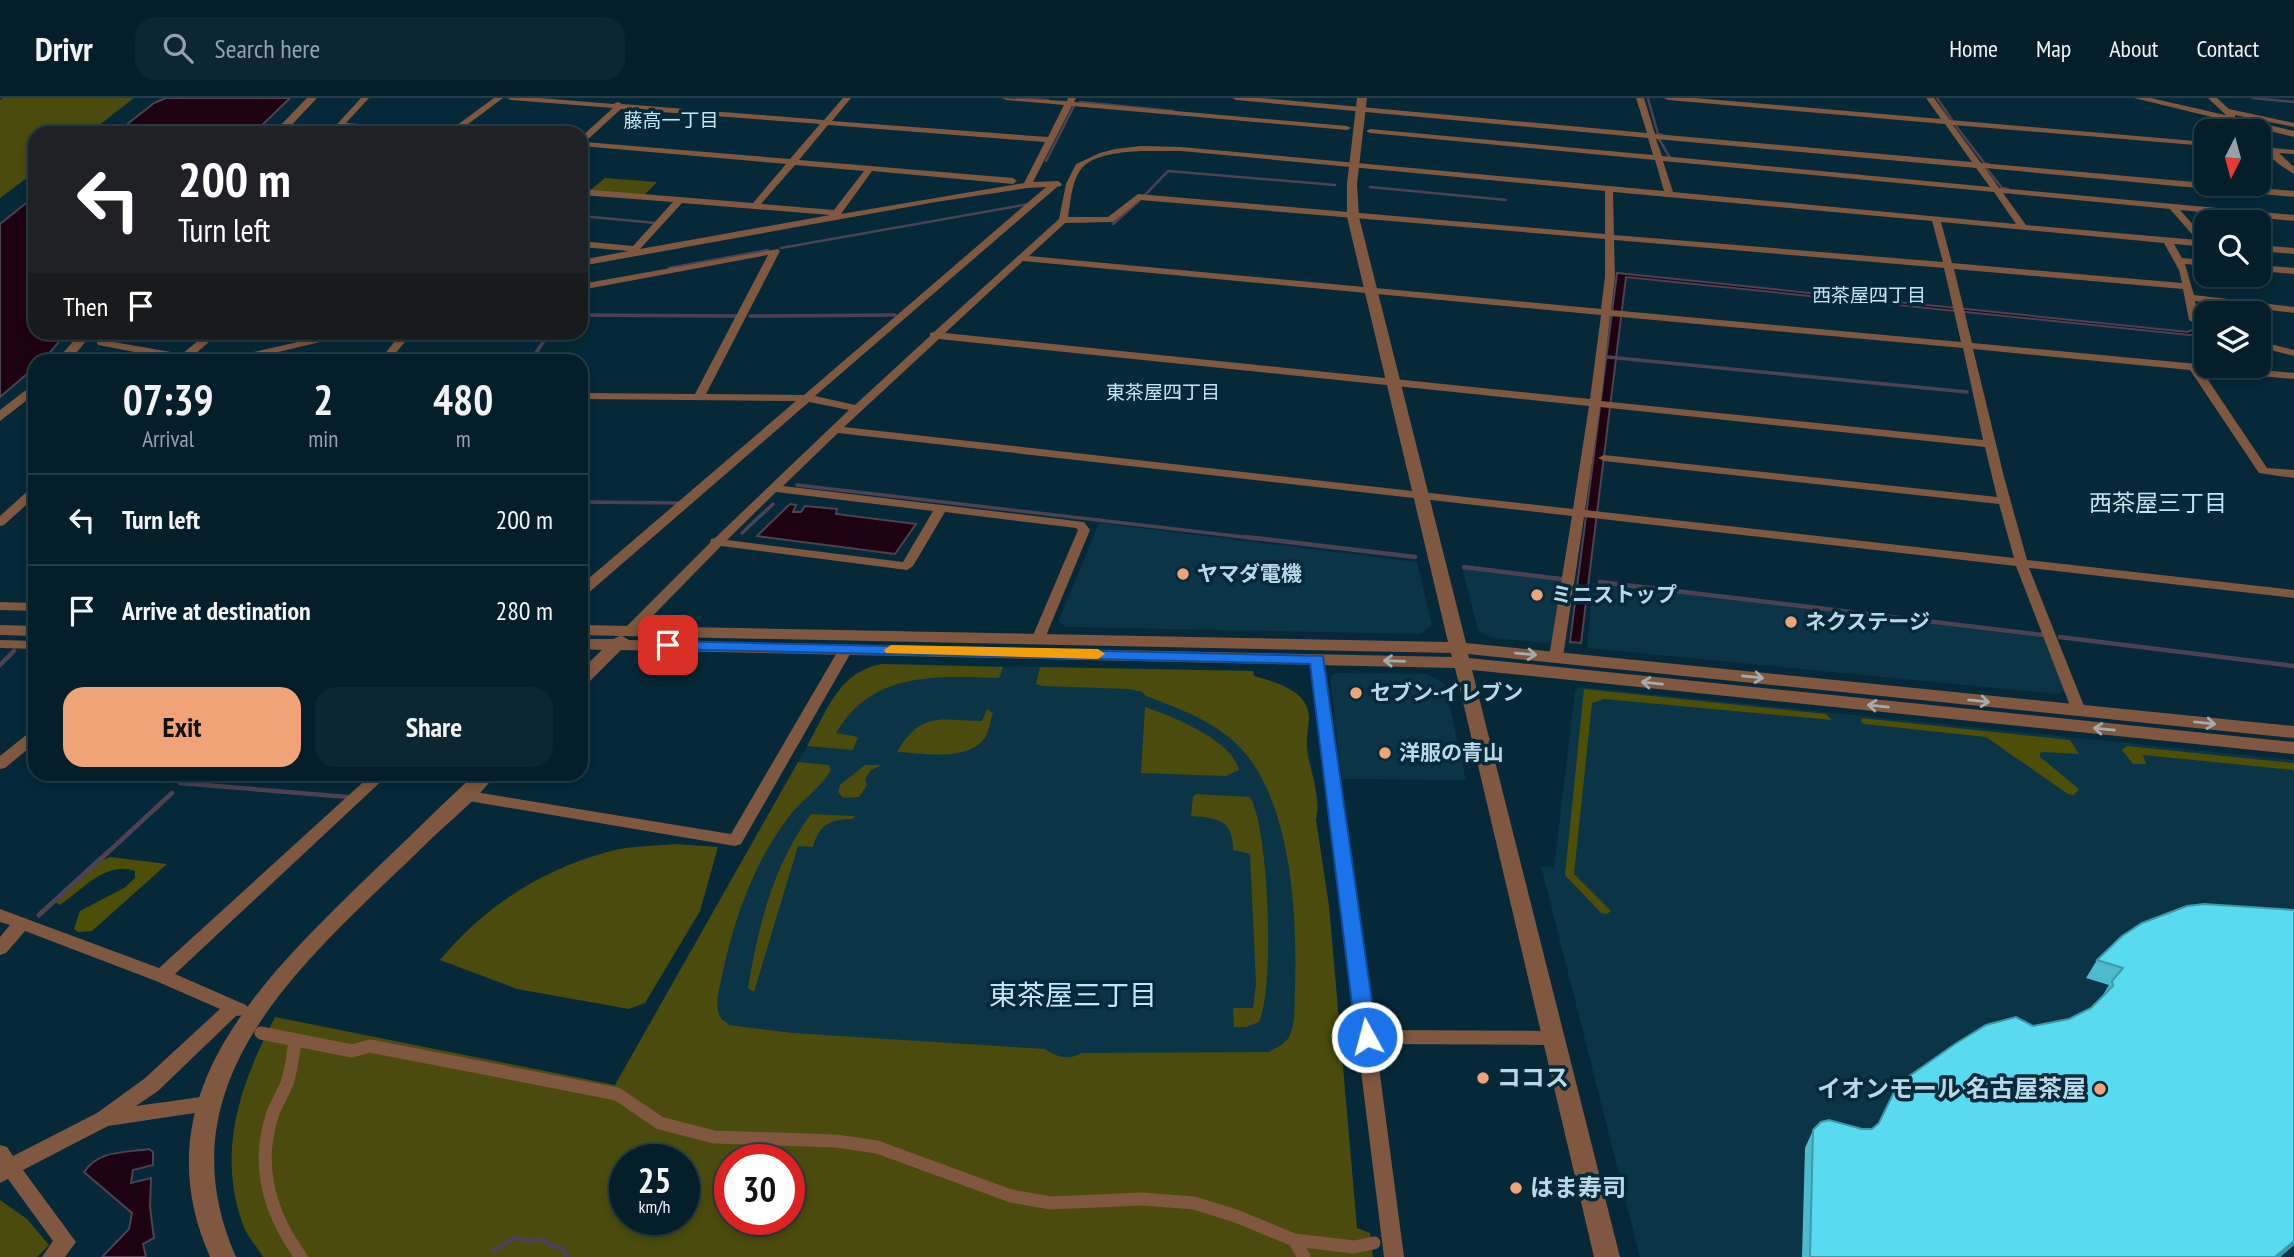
<!DOCTYPE html>
<meta charset="utf-8">
<style>
:root{--surface:#041f2a;--page:#0d2732;--text:#f1f3f6;--muted:#97a2a8;--line:#253d47;--accent:#efa377}
body{margin:0;font-family:"PT Sans Narrow","Noto Sans JP",sans-serif;background:var(--page);color:var(--text);height:100vh;display:flex;flex-direction:column;font-size:26px;white-space:nowrap}
*{box-sizing:border-box;margin:0}
p{font-size:23px;color:var(--muted)}
.icon{flex:none;width:38px;height:38px;fill:none;stroke:currentColor;stroke-width:2;stroke-linecap:round;stroke-linejoin:round}
.map{position:relative;flex:1;overflow:hidden}
.drawer{position:absolute;left:28px;top:256px;width:560px;height:427px;display:flex;flex-direction:column;background:var(--surface);border-radius:21px;box-shadow:0 4px 10px #0003,0 0 0 2px var(--line)}
.drawer>*{flex:none}
.guide{position:absolute;left:28px;top:28px;width:560px;height:214px;border-radius:21px;box-shadow:0 4px 10px #0003,0 0 0 2px var(--line);background:#202124;color:#fff;overflow:hidden}
.needle{width:46px;rotate:186deg}
.controls{position:absolute;left:2194px;top:21px;display:grid;gap:14px}
.controls a{display:grid;place-items:center;width:77px;height:77px;border-radius:14px;background:var(--surface);box-shadow:0 4px 10px #0003,0 0 0 2px var(--line);font-size:35px}
.speed{position:absolute;left:609px;top:1046px;display:flex;gap:14px;font-size:35px;font-weight:700;text-align:center}
.speed>*{display:grid;place-content:center;width:91px;height:91px;border-radius:50%;background:var(--surface);box-shadow:0 4px 10px #0003,0 0 0 2px var(--line);line-height:1}
.speed small{font-size:18px;font-weight:400}
.speed .limit{border:10px solid #d22;background:#fff;color:#111}
.pin{position:absolute;display:grid;place-items:center;width:60px;height:60px;color:#fff;margin:-30px;border-radius:14px;box-shadow:0 4px 10px #0006}
.me{position:absolute;width:77px;margin:-38px;rotate:353deg;stroke-linejoin:round;filter:drop-shadow(0 0 5px #0008)}
.turn{display:flex;align-items:center;gap:24px;height:147px;padding:0 35px;font-size:32px}
.turn .icon{width:91px;height:91px;stroke-width:2.5}
.turn b{display:block;font-size:49px;line-height:60px}
.then{display:flex;align-items:center;height:66px;padding:0 35px;background:#0003;gap:14px;font-size:26px}
.eta{display:flex;justify-content:space-evenly;align-items:center;height:119px;text-align:center}
.eta b{font-size:42px;font-weight:700;line-height:49px}
.action{display:flex;gap:14px;margin-top:auto;padding:14px 35px}
.action a{flex:1;height:80px;border-radius:21px;background:var(--accent);color:#111;font-size:28px;font-weight:700;line-height:80px;text-align:center}
.action a+a{background:var(--page);color:var(--text)}
ul{padding:0;list-style:none}
li{display:flex;align-items:center;gap:21px;height:91px;padding:0 35px;border-top:2px solid var(--line)}
li div{flex:1}
li b{display:block;font-size:26px}
li em{font-style:normal}
header{display:flex;align-items:center;gap:42px;box-sizing:border-box;height:98px;padding:0 35px;background:var(--surface);border-bottom:2px solid var(--line)}
header strong{font-size:33px}
nav{display:flex;gap:38px;margin-inline-start:auto;font-size:24px}
.search{width:490px;height:63px;background:var(--page);display:flex;align-items:center;gap:18px;box-sizing:border-box;padding:0 24px;border-radius:21px;color:var(--muted);font-size:26px}
.map>svg:first-child{display:block}
.built{fill:#0b3446}
.green{fill:#4a4b0c;fill-rule:evenodd}
.forest{fill:#4e4f06}
.water{fill:#1f0212;stroke:#4d4252;stroke-width:2}
.lines{fill:none;stroke-linecap:round;stroke-linejoin:round}
.stream-far3{stroke:#4d4252;stroke-width:2.5}
.stream-far2{stroke:#4d4252;stroke-width:3.5}
.stream-far1{stroke:#4d4252;stroke-width:4.5}
.stream{stroke:#4d4252;stroke-width:5}
.pedestrian{stroke:#80573f;stroke-width:13}
.minor{fill:#80573f;fill-rule:evenodd}
.tertiary{fill:#80573f;fill-rule:evenodd}
.wall{fill:#4cbbce}
.shaded-wall{fill:#3e99a8}
.building{fill:#58daf0;stroke:#3e99a8;stroke-width:2}
.oneway{stroke:#a5abad}
.route{fill:#1a73e8;stroke:#114b97;stroke-width:2}
.slow{fill:#f59e0b}
.poi-dot{fill:#efa377;stroke:#052938;stroke-width:2.5}
.labels{text-anchor:middle;stroke-width:7;stroke-linejoin:round;paint-order:stroke}
.far-neighbourhood-label{font-size:19px;fill:#c0e6f9;stroke:#052938}
.poi-label{font-size:21px;font-weight:bold;fill:#b9d8e8;stroke:#052938;text-anchor:start}
.neighbourhood-label{font-size:23px;fill:#c0e6f9;stroke:#052938}
.near-poi-label{font-size:24px;font-weight:bold;fill:#b9d8e8;stroke:#052938;text-anchor:start}
.near-neighbourhood-label{font-size:28px;fill:#c0e6f9;stroke:#052938}
</style>
<header>
<strong>Drivr</strong>
<div class="search"><svg class="icon" aria-label="search" viewBox="0 0 24 24"><circle cx="10" cy="10" r="6"/><path d="M15 15l6 6"/></svg>Search here</div>
<nav><a>Home</a><a>Map</a><a>About</a><a>Contact</a></nav>
</header>
<div class="map">
<svg width="2294" height="1159" viewBox="0 0 2294 1159">
<rect width="100%" height="100%" fill="#052938"/>
<!-- built -->
<path class="built" d="M1099 425 1417 464 1432 527 1421 536 1066 529 1058 524Z
M1462 470 1562 482 1553 542 1548 545 1491 540 1478 532Z
M1593 485 2044 540 2065 593 2058 596 1587 550Z
M882 566 1253 573 1254 578 1296 594 1309 614 1306 640 1316 690 1319 709 1316 722 1329 808 1357 1130 615 987 842 587 871 568Z
M1335 575 1428 576 1445 586 1466 682 1342 681 1330 578Z
M1579 589 2294 662V1159H1640L1541 768 1554 770 1575 593Z"/>
<!-- green -->
<path class="green" d="M3 0H134L89 35H35V74L0 100V2Z
M605 80 657 84 643 98 589 93Z
M882 566 1003 569 999 580C936 578 872 573 836 635L858 639 853 652 807 648C827 613 839 573 882 566Z
M1040 569 1253 573 1254 578C1276 584 1310 593 1309 621 1308 634 1305 645 1308 659 1313 681 1320 700 1316 722L1329 808 1357 1130 1370 1135 1373 1159H263C257 1149 247 1138 243 1127 216 1052 241 985 275 919L615 987 798 664 829 667 831 672C821 690 800 703 788 720 753 766 734 821 722 878 720 889 713 909 721 920 721 921 729 926 729 927L793 935 1045 951C1058 960 1068 962 1082 955L1268 954C1276 950 1284 947 1289 939 1296 926 1294 906 1295 892 1297 822 1293 724 1252 664 1227 628 1186 613 1146 598L1142 594 1129 591 1042 588 1036 586ZM625 1062H684V1122H625ZM730 1062H789V1122H730Z
M1145 609C1172 618 1232 642 1239 672L1226 678 1141 675Z
M987 611 993 615C990 623 989 635 984 641 966 664 922 655 897 654 921 613 940 622 982 623Z
M865 667H882L871 672 865 681 867 687 859 699 843 700 838 694 840 687Z
M1196 696 1250 699C1269 730 1275 891 1259 924L1246 929H1234L1233 910H1253L1256 886 1250 756 1233 752C1233 722 1218 720 1191 718L1193 698Z
M811 716 855 718 853 721C831 721 819 726 813 749L798 748 754 894 748 890C758 829 773 767 811 716Z
M675 746 718 749 700 813 645 905 629 911 517 891 440 862C485 808 542 771 611 753 631 748 654 748 675 746Z
M0 1102 27 1121 49 1147 37 1159H0Z"/>
<!-- forest -->
<path class="forest" d="M1584 591 1826 616 1832 622 1604 601 1592 605 1574 776 1611 813 1607 816 1601 815 1565 777Z
M1862 620 2070 642 2079 656 2043 654 2040 655V659L2079 691 2074 697 2068 696 1986 639 1864 626 1861 624Z
M2127 648 2294 665V672L2143 657 2146 666H2133L2122 652Z
M110 759 167 766 92 833 78 834 74 831 80 813 124 790 135 780V773C107 763 85 789 64 804L59 807 56 804 101 763Z"/>
<!-- water -->
<path class="water" d="M166 0H290L254 35H116L154 5Z
M35 98V234L66 235C58 245 48 260 35 262L34 270 0 299V126Z
M1617 175 2188 234 2207 225V233L2190 237 1626 179 1581 545 1570 544Z
M790 406 796 407 793 414H801L805 408 837 411 836 416 916 426 895 456 757 438Z
M149 1051 153 1054V1067L133 1072 131 1085 151 1080 150 1109 154 1140 143 1146 146 1159H102L129 1131 132 1115 84 1074C99 1052 123 1055 149 1051Z"/>
<g class="lines">
<!-- stream-far3 -->
<path class="stream-far3" d="M1017 0 1048 2
M1937 0 1952 22
M2253 0 2294 4
M1648 1 1658 36 1662 37
M1080 4 1173 13
M1956 28 1985 66H1988
M2251 31 2254 33
M2259 38 2272 49
M1659 41 1670 60
M1046 63 1075 6
M1987 71 2002 90 2008 91
M1370 89 1506 102
M1144 98 1168 73 1335 87
M581 118 656 125
M1113 126 1140 102
M781 150 1029 106
M669 170 768 152"/>
<!-- stream-far2 -->
<path class="stream-far2" d="M581 217 736 218
M750 218 895 217
M1607 259 1967 294
M223 262 234 260
M531 262 550 234
M797 387 1261 441
M581 404 678 405
M742 435 773 406"/>
<!-- stream-far1 -->
<path class="stream-far1" d="M1246 439 1415 459
M1464 469 1561 481
M1600 484 2042 537
M2060 539 2294 568
M0 567 14 553
M73 676 166 683
M180 685 348 699
M105 757 172 695"/>
<!-- stream -->
<path class="stream" d="M39 817 107 755
M493 1153 514 1140 532 1143 544 1141 550 1147 564 1151 567 1159"/>
<!-- pedestrian -->
<path class="pedestrian" d="M261 935 352 953 370 948 617 996 660 1025 714 1039 836 1043 877 1049 1011 1098 1051 1105 1142 1101 1194 1105 1236 1118 1294 1142 1354 1149 1374 1145
M295 942C293 956 292 971 287 985 283 995 277 1005 273 1015 255 1067 270 1116 301 1159
M1294 1142 1304 1159"/>
<!-- minor -->
<path class="minor" d="M361 0H369L346 25 449 33 494 0H503L456 35H417L342 29 337 35H329Z
M507 0H540L613 6 618 4 622 6 824 22 843 0H851L832 23 1048 39 1064 7 1006 2 1002 0 1067 3 1068 0H1076L1074 4 1347 28 1351 30 1347 32 1072 8 1033 84 1058 83 1062 86 1061 88 1057 89 815 298 855 307 930 238V235L934 234 1059 121 1066 86 1076 66 1100 55 1115 51 1141 48 1181 49 1664 93 1655 62 1370 35 1366 33 1370 31 1653 57 1648 40 1236 2 1232 0H1261L1647 35 1636 0H1644L1655 36 1972 64 1945 26 1668 2 1664 0H1695L1941 21 1926 0H1934L1950 22 2207 44V48L1953 27 1981 65 2294 93V99L1985 70 1999 90 2294 117V123L2180 112 2207 142V149L2174 146 2182 160 2207 162V168L2185 166 2194 197 2294 209V215L2195 203 2199 221 2207 226V234L2189 222 2183 191 1954 171 1972 245 2294 275V281L2202 273 2267 370 2294 372V380L2259 375 2190 272 1973 251 2004 379 2027 462 2294 492V500L2029 470 2086 613 2079 618 2072 613 2016 468 1584 419 1563 559 1556 563 1549 559 1572 418 838 335 783 388 1084 424 1090 432 1043 545 1038 546 1031 542 1078 432 1076 430 945 414 913 468 907 472 721 448 635 536H625L623 533 625 530 710 445 711 441 715 440 849 312 809 304 586 497 581 498V487L796 303 581 301V295L695 296 768 157 581 192V186L778 151 780 153 706 296 804 297 1046 89 1027 90 936 104 581 168V162L629 153 581 149V143L633 148 673 104 581 97V91L753 105 786 66 581 48V39L613 10 511 2ZM621 11 820 26 790 61 585 44ZM828 27 1045 44 1024 85 841 116 872 73 1013 86 1017 83 1013 80 799 62ZM1656 41 1976 70 1990 89 1662 58ZM1141 53H1181L1605 93V136L1138 96 1108 119H1068C1071 104 1071 83 1082 70 1094 56 1124 54 1141 53ZM1663 63 1994 94 2016 126 1673 94ZM795 67 864 73 834 112 761 106ZM1613 94 1932 123 1943 164 1614 137ZM2003 95 2170 111 2197 142 2026 127ZM1140 102 1605 141V179L1601 211 1029 158 1065 125 1113 124ZM682 105 830 117 640 151ZM1941 124 2164 145 2179 172 2182 185 1952 165ZM1614 142 1944 170 1961 244 1611 212 1615 179ZM1023 163 1601 217 1590 301 945 235ZM1610 218 1963 250 1983 342 1601 303ZM939 241 1589 308 1573 411 844 329ZM1600 309 1985 349 1997 399 1604 357 1598 360 1604 363 1999 406 2014 460 1585 412ZM776 394 933 413 903 464 727 442Z
M2208 0H2217L2229 11 2294 25V29L2235 17V20H2229Z
M2242 23H2248V28L2253 33H2244L2241 31Z
M2259 40 2273 50 2294 52V56L2279 55 2294 69V76C2282 69 2259 53 2259 40Z
M2259 147 2294 150V156L2259 153Z
M2259 167 2294 170V176L2259 173Z
M104 234H114L108 243 182 256 200 241 164 237 159 234H230L209 244 188 262H177L98 247 97 245Z
M341 234H362L244 262H227L232 259Z
M402 234H413L390 262H380Z
M2259 243 2294 252V258L2259 249Z
M35 389V399L4 427 0 428V418L31 390Z
M0 504 35 505V513L0 512Z
M0 542 35 543V551L0 550Z
M846 547 853 551 741 746 735 748 463 702 458 701 455 697 458 693 463 692 731 736 839 551Z
M1317 557 1324 561 1374 932 1555 933 1561 935 1564 940 1561 945 1555 947 1376 946 1404 1159H1384L1310 561Z
M35 632V645L5 670 0 671V658L30 634Z
M372 676H389L175 876 246 907 249 912 246 917 236 918 158 993 136 1008 208 998 215 1000 217 1006 215 1012 108 1028 23 1072 76 1144 65 1159H42L53 1143 8 1081 0 1085V1047L7 1049 13 1058 97 1015 144 981 220 911 156 883 25 833 6 855 0 857V839L10 827 0 824V811L159 870Z"/>
<!-- tertiary -->
<path class="tertiary" d="M307 0H317L284 35H273Z
M1357 0H1367L1357 86 1359 119 1466 545 2294 628V640L1468 556 1469 560 2294 644V656L1472 572 1620 1159H1594L1455 570 621 552 587 586 581 588V572L602 552 581 551V541H613L620 538 581 537V527L1448 544 1347 119V86ZM622 538 1451 555 1452 559 629 542Z
M2134 0H2151L2294 33V39Z
M81 234H94L70 262H57Z
M35 285V296L0 323V312Z
M0 527 35 528V538L0 537Z
M475 676H495C483 697 447 725 428 744 313 857 156 978 236 1159H210C142 1005 251 893 353 793 394 754 434 714 475 676Z"/>
</g>
<!-- wall -->
<path class="wall" d="M2294 812V1147L2280 1159H1802L1805 1050 1813 1032 1872 1031 1878 1026 1898 986 2033 928 2069 921 2091 910 2101 900 2109 887 2086 880 2097 862Z"/>
<!-- shaded-wall -->
<path class="shaded-wall" d="M2294 1143V1147L2280 1159H2274Z"/>
<!-- building -->
<path class="building" d="M2204 806 2294 812V1143L2275 1159H1810L1813 1032 1821 1024 1829 1022 1862 1031H1872L1879 1025 1898 986 1955 946 1986 927 2016 919 2033 928 2069 921 2091 910 2113 888 2112 883 2123 870 2097 862 2122 838 2142 825 2187 808Z"/>
<!-- one-way arrows -->
<defs><path id="oneway-shaft" d="M-6 0H5M1.5-3L5.5 0L1.5 3" fill="none" stroke-width="1.6" stroke-linecap="round" stroke-linejoin="round" transform="scale(1.75)"/></defs>
<g class="oneway">
<use href="#oneway-shaft" transform="translate(1526 556) rotate(5)"/>
<use href="#oneway-shaft" transform="translate(1394 563) rotate(-178)"/>
<use href="#oneway-shaft" transform="translate(1753 579) rotate(6)"/>
<use href="#oneway-shaft" transform="translate(1652 585) rotate(-174)"/>
<use href="#oneway-shaft" transform="translate(1979 603) rotate(6)"/>
<use href="#oneway-shaft" transform="translate(1878 608) rotate(-174)"/>
<use href="#oneway-shaft" transform="translate(2205 625) rotate(6)"/>
<use href="#oneway-shaft" transform="translate(2104 631) rotate(-174)"/>
</g>
<!-- route -->
<path class="route" d="M668 543 1323 558 1377 939 1374 945 1367 948 1359 945 1356 939 1310 566 662 551 660 547 662 544Z"/>
<!-- slow -->
<path class="slow" d="M891 547 1098 551 1105 556 1098 561 886 555 884 552Z"/>
<!-- markers -->
<g class="poi-dot">
<circle cx="1183" cy="476" r="7"/>
<circle cx="1537" cy="497" r="7"/>
<circle cx="1791" cy="524" r="7"/>
<circle cx="1356" cy="595" r="7"/>
<circle cx="1385" cy="655" r="7"/>
<circle cx="1483" cy="980" r="7"/>
<circle cx="2100" cy="991" r="7"/>
<circle cx="1516" cy="1090" r="7"/>
</g>
<g class="labels">
<!-- far-neighbourhood labels -->
<g class="far-neighbourhood-label">
<text x="671" y="29">藤高一丁目</text>
<text x="1869" y="204">西茶屋四丁目</text>
<text x="1163" y="301">東茶屋四丁目</text>
</g>
<!-- poi labels -->
<g class="poi-label">
<text x="1197" y="483">ヤマダ電機</text>
<text x="1551" y="504">ミニストップ</text>
<text x="1805" y="531">ネクステージ</text>
<text x="1370" y="602">セブン-イレブン</text>
<text x="1399" y="662">洋服の青山</text>
</g>
<!-- neighbourhood labels -->
<g class="neighbourhood-label">
<text x="2158" y="413">西茶屋三丁目</text>
</g>
<!-- near-poi labels -->
<g class="near-poi-label">
<text x="1497" y="988">ココス</text>
<text x="2086" y="999" text-anchor="end">イオンモール 名古屋茶屋</text>
<text x="1530" y="1098">はま寿司</text>
</g>
<!-- near-neighbourhood labels -->
<g class="near-neighbourhood-label">
<text x="1073" y="907">東茶屋三丁目</text>
</g>
</g>
</svg>
<div class="controls">
<a><svg class="needle" viewBox="-14 -14 28 28"><path d="M0-13l5 13h-10z" fill="#e53935"/><path d="M0 13l5-13h-10z" fill="#97a2a8"/></svg></a>
<a><svg class="icon" aria-label="search" viewBox="0 0 24 24"><circle cx="10" cy="10" r="6"/><path d="M15 15l6 6"/></svg></a>
<a><svg class="icon" aria-label="layers" viewBox="0 0 24 24"><path d="M12 4l9 5-9 5-9-5zM3 14l9 5 9-5"/></svg></a>
</div>
<div class="speed"><div>25<small>km/h</small></div><div class="limit">30</div></div>
<div class="pin" style="left:668px;top:547px;background:#d93025"><svg class="icon" aria-label="arrive" viewBox="0 0 24 24"><path d="M6 21V4h12l-3 4 3 4H6"/></svg></div>
<svg class="me" style="left:1367px;top:939px" viewBox="-20 -20 40 40"><circle r="17" fill="#1a73e8" stroke="#fff" stroke-width="3"/><path d="M0-11L8 9 0 5-8 9z" fill="#fff"/></svg>
<div class="guide">
<div class="turn"><svg class="icon" aria-label="left" viewBox="0 0 24 24"><path d="M17 20v-9H6M10 6l-5 5 5 5"/></svg><div><b>200 m</b>Turn left</div></div>
<div class="then">Then<svg class="icon" aria-label="arrive" viewBox="0 0 24 24"><path d="M6 21V4h12l-3 4 3 4H6"/></svg></div>
</div>
<section class="drawer">
<div class="eta">
<div><b>07:39</b><p>Arrival</p></div>
<div><b>2</b><p>min</p></div>
<div><b>480</b><p>m</p></div>
</div>
<ul>
<li><svg class="icon" aria-label="left" viewBox="0 0 24 24"><path d="M17 20v-9H6M10 6l-5 5 5 5"/></svg><div><b>Turn left</b></div><em>200 m</em></li>
<li><svg class="icon" aria-label="arrive" viewBox="0 0 24 24"><path d="M6 21V4h12l-3 4 3 4H6"/></svg><div><b>Arrive at destination</b></div><em>280 m</em></li>
</ul>
<div class="action"><a>Exit</a><a>Share</a></div>
</section>
</div>
